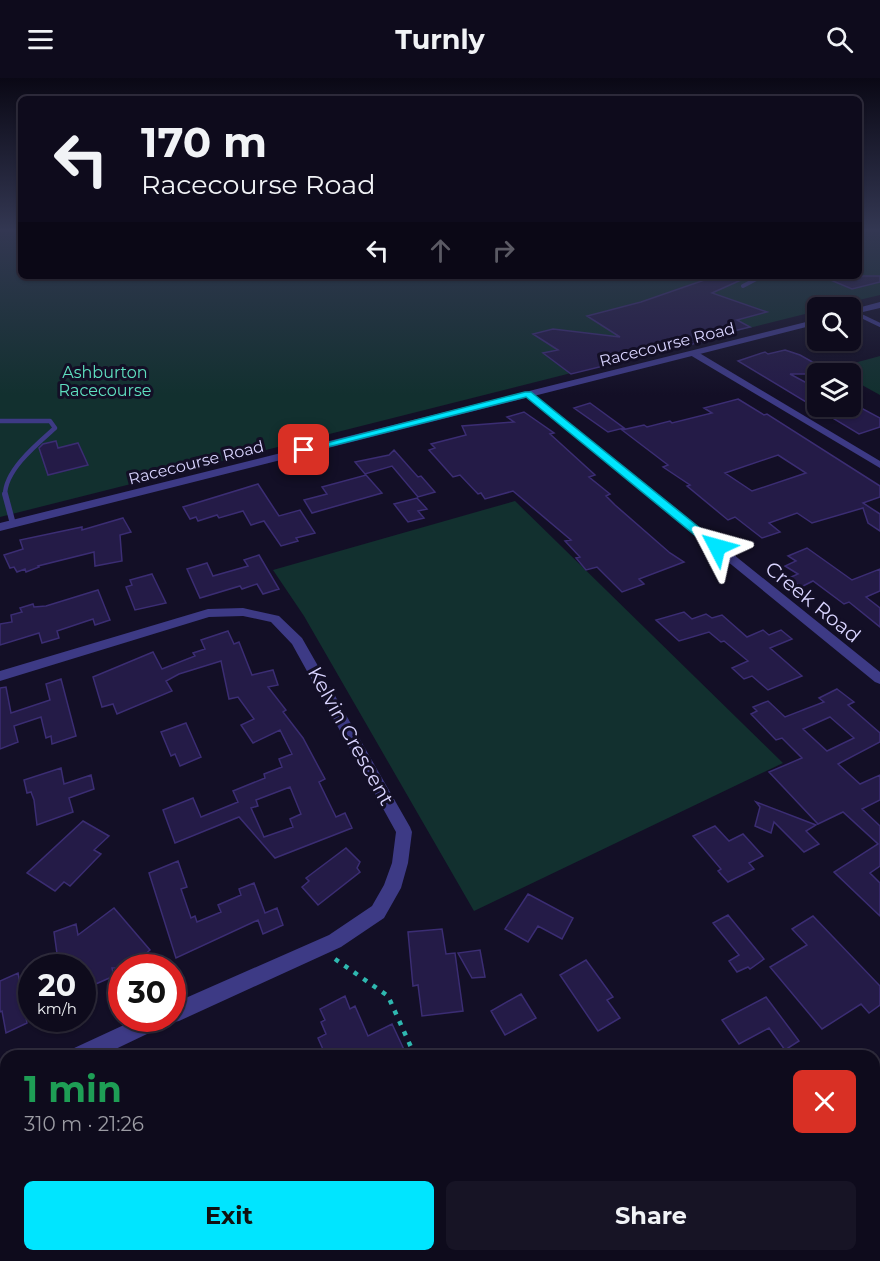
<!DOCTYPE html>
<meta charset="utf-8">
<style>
:root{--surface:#0e0b1c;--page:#171425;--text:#f1f3f6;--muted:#9b9ba3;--line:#2e2b3b;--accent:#00e5ff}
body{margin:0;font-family:Montserrat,sans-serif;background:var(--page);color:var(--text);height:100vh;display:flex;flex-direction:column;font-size:22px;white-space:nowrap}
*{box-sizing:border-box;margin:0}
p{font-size:20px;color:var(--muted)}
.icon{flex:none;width:33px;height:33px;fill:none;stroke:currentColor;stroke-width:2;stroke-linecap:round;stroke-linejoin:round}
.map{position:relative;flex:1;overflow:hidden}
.drawer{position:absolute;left:0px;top:972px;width:880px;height:212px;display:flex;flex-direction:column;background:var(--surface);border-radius:18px 18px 0 0;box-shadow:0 2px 4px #0004,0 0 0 2px var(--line)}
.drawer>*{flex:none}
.top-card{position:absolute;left:18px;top:18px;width:844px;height:183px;border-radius:9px;box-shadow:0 2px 4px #0004,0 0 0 2px var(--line);background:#0e0b1c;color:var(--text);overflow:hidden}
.controls{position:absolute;left:807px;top:219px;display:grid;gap:12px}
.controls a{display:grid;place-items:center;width:54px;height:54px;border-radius:9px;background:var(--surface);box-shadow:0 2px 4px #0004,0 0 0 2px var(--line);font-size:30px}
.speed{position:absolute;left:18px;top:876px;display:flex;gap:12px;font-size:30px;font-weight:700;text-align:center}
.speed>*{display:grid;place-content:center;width:78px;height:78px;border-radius:50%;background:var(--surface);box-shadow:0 2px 4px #0004,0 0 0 2px var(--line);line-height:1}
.speed small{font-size:15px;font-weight:400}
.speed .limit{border:9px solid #d22;background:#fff;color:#111}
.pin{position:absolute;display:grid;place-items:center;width:51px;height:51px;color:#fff;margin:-26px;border-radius:12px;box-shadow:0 3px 9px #0006}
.me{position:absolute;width:66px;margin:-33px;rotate:309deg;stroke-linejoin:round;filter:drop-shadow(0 0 4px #0008)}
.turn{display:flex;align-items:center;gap:21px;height:126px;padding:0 24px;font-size:27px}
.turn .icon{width:78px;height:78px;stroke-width:2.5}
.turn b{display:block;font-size:42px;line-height:51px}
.lanes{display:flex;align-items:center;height:57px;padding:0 24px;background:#0003;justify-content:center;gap:30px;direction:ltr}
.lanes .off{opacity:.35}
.round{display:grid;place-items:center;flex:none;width:63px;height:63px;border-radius:9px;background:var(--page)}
.overview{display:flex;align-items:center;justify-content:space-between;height:102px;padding:0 24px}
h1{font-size:36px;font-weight:700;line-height:45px;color:#1e9e55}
.primary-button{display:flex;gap:12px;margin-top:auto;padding:12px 24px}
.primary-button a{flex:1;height:69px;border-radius:9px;background:var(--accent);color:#111;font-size:24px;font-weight:700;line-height:69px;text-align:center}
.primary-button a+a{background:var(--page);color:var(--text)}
header{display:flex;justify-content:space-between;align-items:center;height:78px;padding:0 24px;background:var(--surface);font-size:27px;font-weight:700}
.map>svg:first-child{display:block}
.green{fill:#12302f}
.building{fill:#241b47;stroke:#3b2d73;stroke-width:1.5;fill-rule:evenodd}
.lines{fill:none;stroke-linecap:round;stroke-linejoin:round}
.path{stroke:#2fb8b0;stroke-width:4.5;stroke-dasharray:4.5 7;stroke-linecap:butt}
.service-far2{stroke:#3d3a85;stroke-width:4}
.service-far1{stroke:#3d3a85;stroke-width:4.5}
.service{stroke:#3d3a85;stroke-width:6}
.minor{fill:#3d3a85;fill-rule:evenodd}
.tertiary{fill:#3d3a85;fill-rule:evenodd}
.route{fill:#00e5ff;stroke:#0095a6;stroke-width:1.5}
.labels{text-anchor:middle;stroke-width:6;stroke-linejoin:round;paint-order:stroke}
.far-street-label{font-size:16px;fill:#d9d4ff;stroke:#130f26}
.far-park-label{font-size:16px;fill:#5fe0c0;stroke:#130f26}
.street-label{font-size:20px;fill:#d9d4ff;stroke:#130f26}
</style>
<header><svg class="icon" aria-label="menu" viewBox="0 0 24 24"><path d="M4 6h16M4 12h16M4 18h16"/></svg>Turnly<svg class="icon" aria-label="search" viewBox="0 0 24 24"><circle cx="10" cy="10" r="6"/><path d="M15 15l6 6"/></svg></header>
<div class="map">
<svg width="880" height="1183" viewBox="0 0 880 1183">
<rect width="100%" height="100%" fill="#130f26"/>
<!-- green -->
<path class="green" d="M0 151H21V198H860V151H880V217L830 229 818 230 817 233 0 439Z
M880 278V317L851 301 850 296 841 295 832 291Z
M515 423 783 685 474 833 304 538 273 492Z"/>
<!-- building -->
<path class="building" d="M716 198H750L712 215 767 234 737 242 750 249 713 258 717 260 571 296 543 275 558 272 533 256 553 251 620 259 587 238 641 224Z
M821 198H880V204L852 211Z
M785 272 800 277 834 296H790L818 311V328H850V324L880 340V349L859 356 738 283 765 274 768 276Z
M738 321 764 337 767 336 880 408V419L863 425 880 436V453L868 445 863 430 812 445 797 435 769 445 780 454 762 460 735 439 728 442 687 408 690 407 663 389 668 387 622 352 644 347 647 349 670 343 672 345 712 335 704 330ZM778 377 806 395 752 413 725 395Z
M590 325 624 350 608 354 574 330Z
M524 334 554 355 550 356 595 397 589 399 610 416 606 418 615 427 670 475 684 484 639 501 644 506 622 514 597 489 586 492 576 480 580 479 565 463 571 462 513 413 485 421 481 415 478 416 460 397 453 399 429 372 435 370 431 366 466 357 462 348 514 344 507 339Z
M56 363 58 370 78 365 88 387 48 397 39 370 43 366Z
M394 372 418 399 421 398 435 414 418 419 392 388 365 396 355 384 389 377Z
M366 397 382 415 312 435 304 422 327 416 322 409Z
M258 406 279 438 300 432 315 455 296 460 298 463 281 468 264 443 251 447 243 433 219 440 217 437 198 443 196 439 190 441 183 429Z
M417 420 427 431 418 433 424 440 408 444 394 426Z
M123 440 131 454 120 457 122 483 95 488 94 474 38 488 39 489 26 494 25 491 17 494 14 489 10 490 4 477 23 471 20 462 82 449V452Z
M807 470 852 502 880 491V513L866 519 880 530V549L849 524 844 526 813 503 801 509 789 500 798 496 785 488 796 483 788 478Z
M259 477 279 511 263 516 257 506 242 511 240 508 200 520 187 491 207 485 213 498 248 488 244 482Z
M152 496 166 525 135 532 126 509 132 507 130 502Z
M98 512 110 542 95 547 93 541 57 553 59 560 42 565 39 555 0 567V546L12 544 11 537 22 534 20 530 33 526 34 529 46 528Z
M684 534 692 541 706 536 712 540 722 537 747 559 763 552 769 557 781 552 792 561 770 570 802 598 768 612 752 598 744 601 732 590 748 583 724 563 721 564 709 554 679 563 656 542Z
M228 553 234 566 239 564 252 597 273 592 278 607 268 609 286 632 283 634 303 660 325 701 319 704 336 739 345 735 352 750 275 780 239 739 175 765 163 732 193 720 201 739 238 724 233 713 265 700 264 696 282 689 279 681 292 676 280 652 253 665 241 647 254 641 238 619 229 621 221 583 179 596 166 603 172 613 117 636 113 626 102 629 93 599 153 574 162 591 195 578 193 575 205 571 201 562ZM290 709 301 736 290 741 293 749 264 759 251 730 258 728 256 722Z
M61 601 76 658 52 666 51 658 46 660 41 639 14 648 18 664 0 671V610L6 609 11 635 50 622 46 606Z
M837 611 854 624 848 627 880 655V664L838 686 860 706 880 697V722L862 731 880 748V788L870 795 880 805V838L834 794 878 766 843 734 818 746 769 694 802 680 782 660 776 662 751 636 757 633 753 629 768 623 785 639 824 624 819 620ZM830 639 854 660 827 673 803 651Z
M186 645 201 679 180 688 175 676 171 678 161 654Z
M61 690 64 706 91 697 94 711 69 720 73 734 37 747 34 722 31 714 27 715 24 702Z
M756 724 816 747 806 753 819 766 804 774 774 744 771 755 755 748 760 729Z
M83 743 109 758 94 772 101 776 70 808 64 804 55 813 27 795Z
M715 748 729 763 743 756 763 778 749 785 754 791 728 804 718 793 721 791 693 758Z
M346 770 360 784 357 790 360 794 318 827 302 809 309 803 306 800Z
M178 783 187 809 181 811 191 840 195 838 197 844 221 834 218 827 241 817 239 811 254 805 265 835 277 830 283 847 263 856 258 842 176 880 149 795Z
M528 816 573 840 562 861 538 848 528 864 505 851Z
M114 830 150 872 129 890H112L114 898 82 912V890H59L54 854 76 846 78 857Z
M728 837 764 881 750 891 748 889 737 894 729 883 739 877 713 845Z
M813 838 880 908V927L869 935 861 926 822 951 770 889 807 867 792 851Z
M442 851 446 876 455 875 463 933 422 938 418 907 413 908 408 854Z
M480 872 485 899 472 900 458 875Z
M586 882 613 919 607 922 620 940 598 953 560 897Z
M18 895 27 945 6 955 2 933 0 934V903Z
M521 916 536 940 505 957 491 933Z
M345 918 350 931 355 928 368 958 392 946 407 978H326L318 960 326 956 321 944 325 942 320 931Z
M766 919 799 963 785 972 769 950 739 966 722 942Z"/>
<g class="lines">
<!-- path -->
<path class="path" d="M335 881 388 918 415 978
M506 1178 509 1183"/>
<!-- service-far2 -->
<path class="service-far2" d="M743 208 762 198
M853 234 880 247"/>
<!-- service-far1 -->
<path class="service-far1" d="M0 343H50L55 350C37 366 5 392 5 417"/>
<!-- service -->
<path class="service" d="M5 416 13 446"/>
<!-- minor -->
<path class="minor" d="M690 273H696L880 383V390L690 277Z
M525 314H531L880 594V606L875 604 525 318Z
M243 530 279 538 302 560 410 749 412 754 408 785 401 810 384 840 341 869 179 943 170 945 101 978H69L72 971 139 940H172V926L329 857 372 828 384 807 392 785 396 754 292 566 271 544 243 538 209 539 0 603V593L208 531Z
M6 1001V1022L0 1024V1003Z
M880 1001V1023L874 1025V1003Z
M616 1178H645L643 1183H613Z"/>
<!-- tertiary -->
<path class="tertiary" d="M880 224V230L850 237V232Z
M818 241V246L0 453V445Z"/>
</g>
<!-- sky -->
<linearGradient id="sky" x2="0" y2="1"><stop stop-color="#0a0815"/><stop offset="0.48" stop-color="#333752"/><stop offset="1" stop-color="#333752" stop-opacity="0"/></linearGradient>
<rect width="880" height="317" fill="url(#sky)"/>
<!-- route -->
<path class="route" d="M525 314H531L721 467V472H713L526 319 304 375 299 372Z"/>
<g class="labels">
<!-- far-street labels -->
<g class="far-street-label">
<text transform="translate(667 266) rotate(-14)" y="6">Racecourse Road</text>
<text transform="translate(196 384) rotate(-14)" y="6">Racecourse Road</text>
</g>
<!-- far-park labels -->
<g class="far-park-label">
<text x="105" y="300">Ashburton<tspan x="105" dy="18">Racecourse</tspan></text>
</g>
<!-- street labels -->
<g class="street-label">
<text transform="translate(813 524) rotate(39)" y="7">Creek Road</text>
<text transform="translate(351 658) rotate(61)" y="7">Kelvin Crescent</text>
</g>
</g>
</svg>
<div class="controls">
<a><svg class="icon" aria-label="search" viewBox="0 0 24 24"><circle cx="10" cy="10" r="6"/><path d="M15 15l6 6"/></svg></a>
<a><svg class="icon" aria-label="layers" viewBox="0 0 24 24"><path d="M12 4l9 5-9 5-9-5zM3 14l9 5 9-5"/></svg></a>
</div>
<div class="speed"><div>20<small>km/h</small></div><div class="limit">30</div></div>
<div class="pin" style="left:304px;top:372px;background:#d93025"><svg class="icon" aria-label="arrive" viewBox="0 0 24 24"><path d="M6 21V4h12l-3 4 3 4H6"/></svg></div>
<svg class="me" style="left:717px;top:469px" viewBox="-20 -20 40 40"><path d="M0-17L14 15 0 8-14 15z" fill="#00e5ff" stroke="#fff" stroke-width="4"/></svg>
<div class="top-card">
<div class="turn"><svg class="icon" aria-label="left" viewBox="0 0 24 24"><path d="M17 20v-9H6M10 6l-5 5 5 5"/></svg><div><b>170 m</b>Racecourse Road</div></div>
<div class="lanes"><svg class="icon" aria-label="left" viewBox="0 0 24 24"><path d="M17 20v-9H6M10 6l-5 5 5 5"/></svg><svg class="icon off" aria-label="ahead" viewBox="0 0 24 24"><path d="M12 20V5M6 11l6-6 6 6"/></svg><svg class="icon off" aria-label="right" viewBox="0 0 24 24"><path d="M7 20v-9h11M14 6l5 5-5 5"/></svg></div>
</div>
<section class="drawer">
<div class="overview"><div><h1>1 min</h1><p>310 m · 21:26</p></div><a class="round" style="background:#d93025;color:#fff"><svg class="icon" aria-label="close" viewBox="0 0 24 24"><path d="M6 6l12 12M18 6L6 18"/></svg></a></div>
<div class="primary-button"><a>Exit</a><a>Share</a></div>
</section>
</div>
